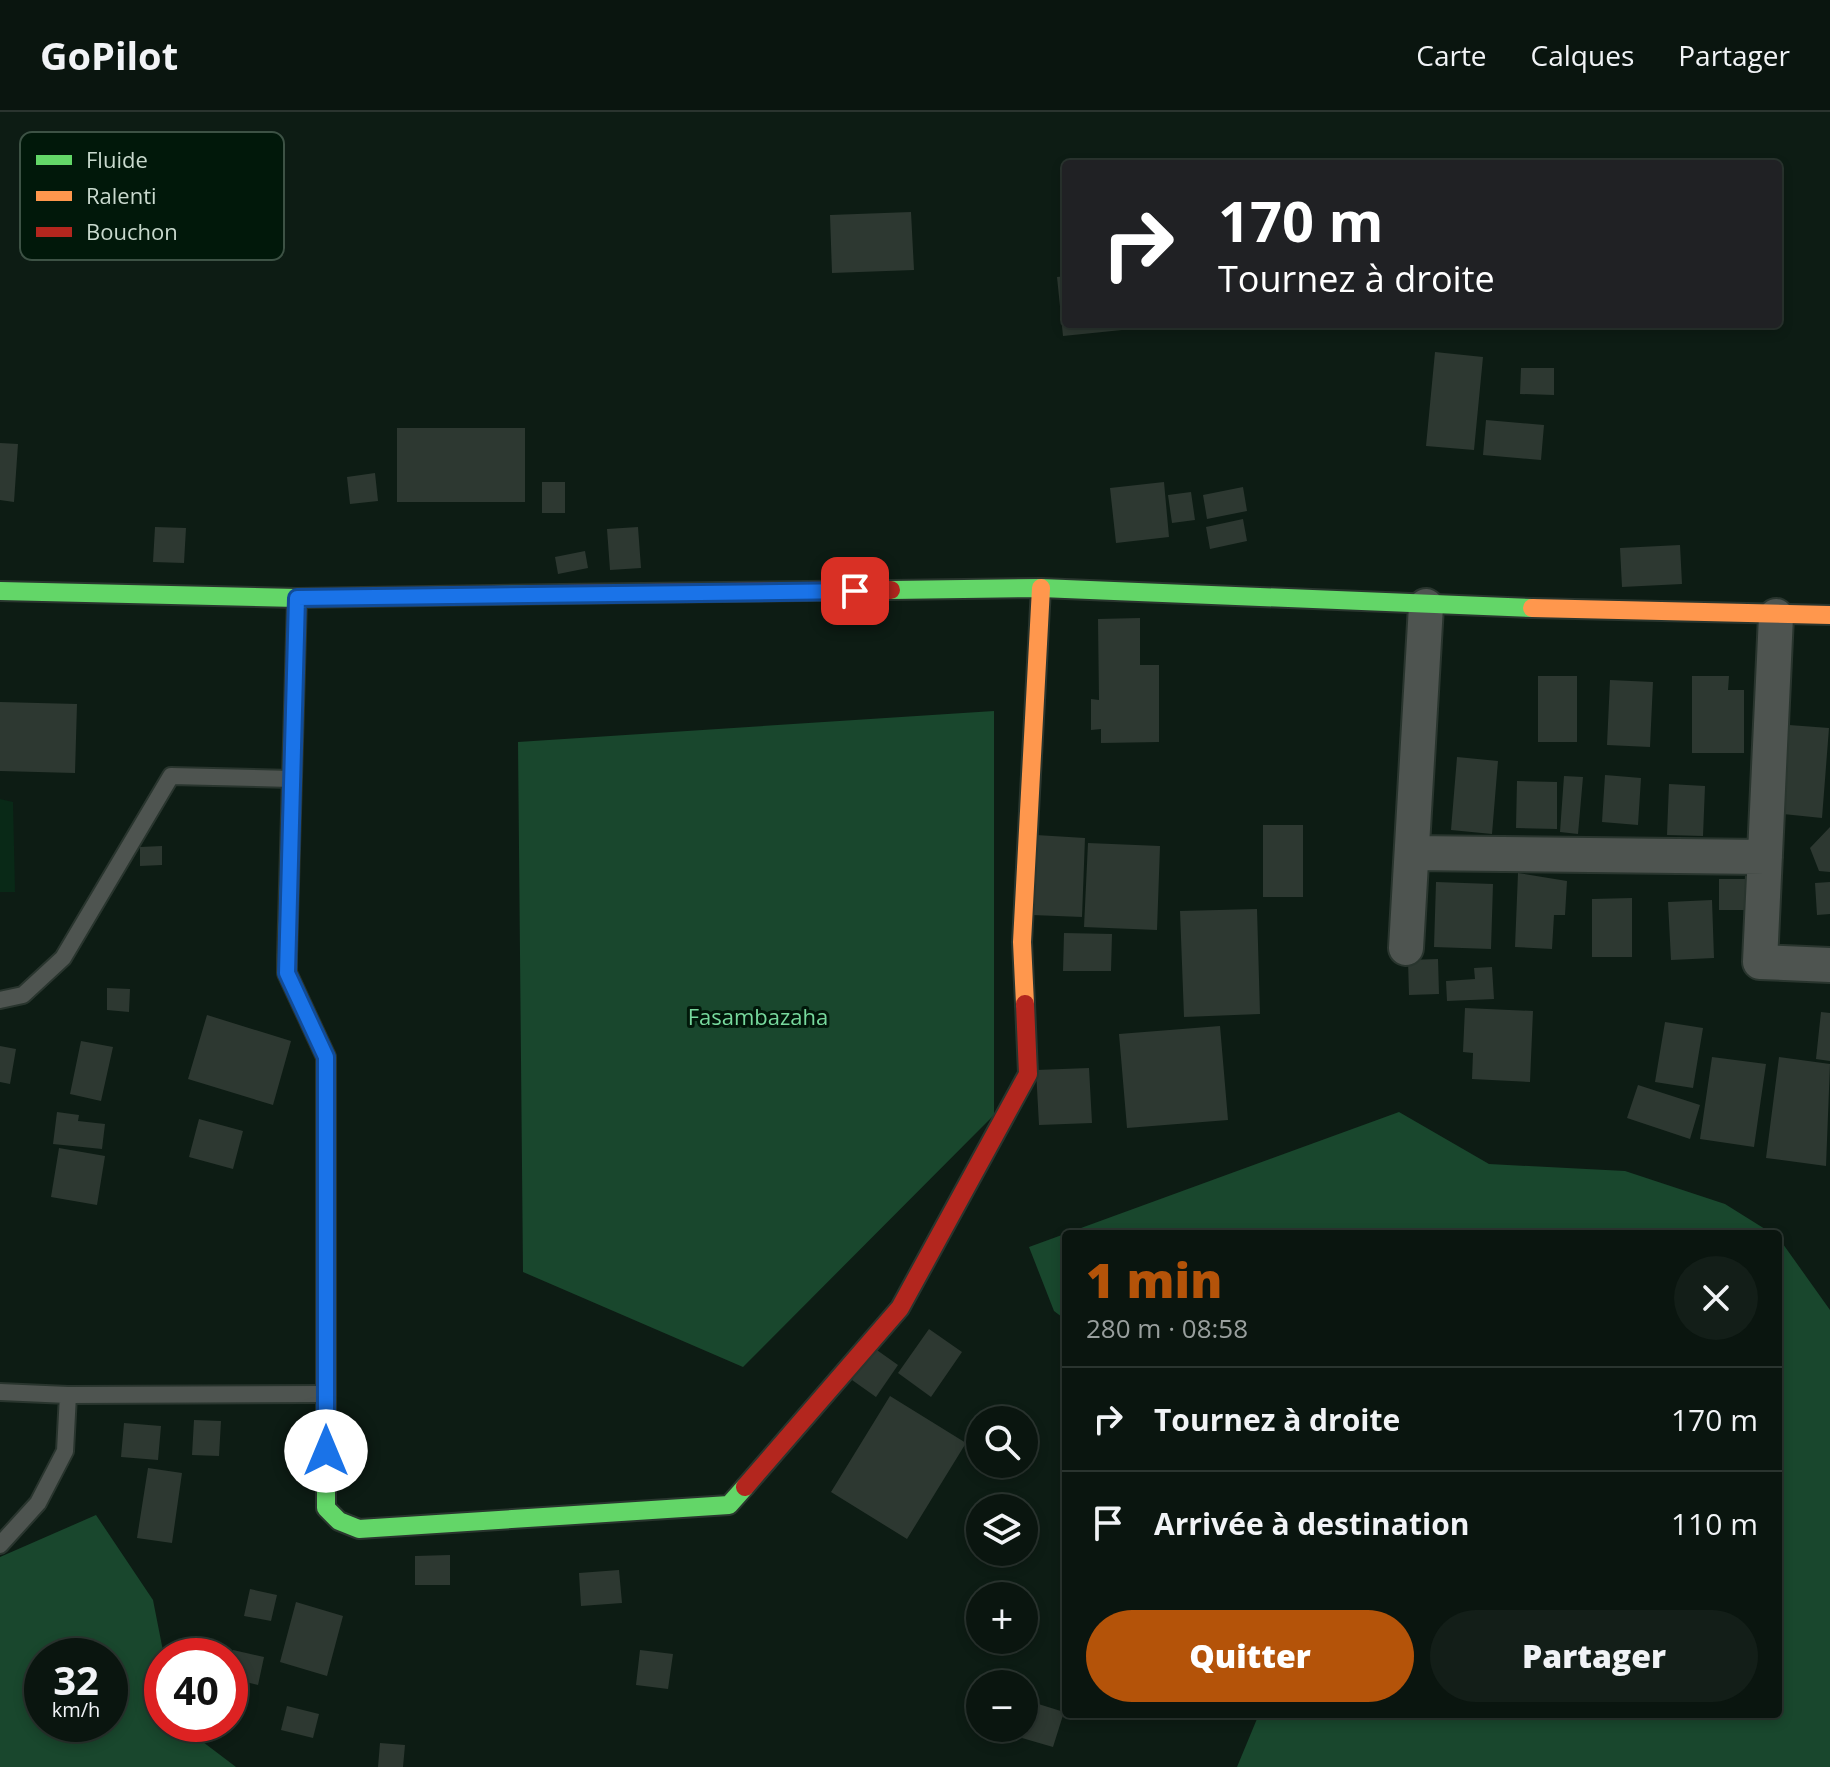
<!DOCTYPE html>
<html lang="fr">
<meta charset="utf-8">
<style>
:root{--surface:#0a150f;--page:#131e18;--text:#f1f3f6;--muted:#999f9e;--line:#2a342f;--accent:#b45309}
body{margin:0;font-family:"Open Sans",sans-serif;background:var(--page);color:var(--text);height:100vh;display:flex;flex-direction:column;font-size:30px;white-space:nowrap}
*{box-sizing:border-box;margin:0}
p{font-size:26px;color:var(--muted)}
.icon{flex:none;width:44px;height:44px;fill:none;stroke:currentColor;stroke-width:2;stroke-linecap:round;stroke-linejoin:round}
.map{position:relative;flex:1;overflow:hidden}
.details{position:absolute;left:1062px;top:1118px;width:720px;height:488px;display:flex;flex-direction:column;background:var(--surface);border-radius:8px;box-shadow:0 4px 12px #0003,0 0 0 2px var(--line)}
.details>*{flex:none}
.hud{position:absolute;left:1062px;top:48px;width:720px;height:168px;border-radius:8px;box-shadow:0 4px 12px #0003,0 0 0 2px var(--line);background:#202124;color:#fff;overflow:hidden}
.controls{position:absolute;left:966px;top:1294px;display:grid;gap:16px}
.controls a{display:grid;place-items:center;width:72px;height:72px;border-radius:50%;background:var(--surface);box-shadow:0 4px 12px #0003,0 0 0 2px var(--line);font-size:40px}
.speed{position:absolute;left:24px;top:1526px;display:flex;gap:16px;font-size:40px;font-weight:700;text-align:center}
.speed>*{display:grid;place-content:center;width:104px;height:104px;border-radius:50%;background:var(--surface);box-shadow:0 4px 12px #0003,0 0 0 2px var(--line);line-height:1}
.speed small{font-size:20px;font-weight:400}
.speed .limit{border:12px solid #d22;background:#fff;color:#111}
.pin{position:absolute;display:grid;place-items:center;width:68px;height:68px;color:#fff;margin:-34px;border-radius:16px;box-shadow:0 4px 12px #0006}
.me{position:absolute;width:88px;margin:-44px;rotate:0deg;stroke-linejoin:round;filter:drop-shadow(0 0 6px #0008)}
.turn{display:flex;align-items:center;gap:28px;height:168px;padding:0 24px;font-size:36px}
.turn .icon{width:104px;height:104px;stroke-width:2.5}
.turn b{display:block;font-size:56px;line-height:68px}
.round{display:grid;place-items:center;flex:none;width:84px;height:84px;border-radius:42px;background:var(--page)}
.overview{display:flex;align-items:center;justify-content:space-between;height:136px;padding:0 24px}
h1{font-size:48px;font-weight:800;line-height:60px;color:var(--accent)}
.primary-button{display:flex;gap:16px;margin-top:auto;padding:16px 24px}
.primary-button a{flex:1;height:92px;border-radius:48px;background:var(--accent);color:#fff;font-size:32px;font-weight:800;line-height:92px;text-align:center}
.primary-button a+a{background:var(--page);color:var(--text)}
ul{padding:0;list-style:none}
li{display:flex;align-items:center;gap:24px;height:104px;padding:0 24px;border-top:2px solid var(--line)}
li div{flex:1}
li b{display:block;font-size:30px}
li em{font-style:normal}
header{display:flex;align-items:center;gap:48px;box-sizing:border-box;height:112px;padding:0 40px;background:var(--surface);border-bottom:2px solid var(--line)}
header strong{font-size:38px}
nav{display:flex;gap:44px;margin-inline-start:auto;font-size:28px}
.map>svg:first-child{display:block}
.built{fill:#092917}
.green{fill:#19472d;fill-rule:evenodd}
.building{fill:#2d3831}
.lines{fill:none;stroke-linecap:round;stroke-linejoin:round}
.lane-casing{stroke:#29352e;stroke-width:20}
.street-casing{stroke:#29352e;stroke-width:38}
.fast-casing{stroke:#29352e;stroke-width:22}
.slow-casing{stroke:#29352e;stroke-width:22}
.jam-casing{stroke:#29352e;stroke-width:22}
.lane{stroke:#4e5450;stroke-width:16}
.street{stroke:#4e5450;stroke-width:34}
.fast{stroke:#63d668;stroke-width:18}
.slow{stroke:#ff974d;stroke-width:18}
.jam{stroke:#b3261e;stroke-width:18}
.route-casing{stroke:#114b97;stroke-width:20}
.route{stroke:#1a73e8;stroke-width:14}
.labels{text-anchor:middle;stroke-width:6;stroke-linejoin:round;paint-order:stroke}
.park-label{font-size:22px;fill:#77d99d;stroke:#01180a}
.key{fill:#01180a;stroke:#3d5245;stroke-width:2}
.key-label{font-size:22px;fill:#c9d9ce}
</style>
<header>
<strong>GoPilot</strong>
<nav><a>Carte</a><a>Calques</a><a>Partager</a></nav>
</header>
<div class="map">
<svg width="1830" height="1655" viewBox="0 0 1830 1655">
<rect width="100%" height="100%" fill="#0d1c14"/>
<!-- built -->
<path class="built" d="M0 687 13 690 15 780H0Z"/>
<!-- green -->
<path class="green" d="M994 599V1003L743 1255 523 1160 518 630Z
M1399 1000 1489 1052 1625 1059 1725 1092 1773 1122H1066V1208L1054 1199 1029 1135Z
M1778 1125 1830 1198V1655H1237L1259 1602H1778Z
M96 1403 153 1488 164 1544 162 1612H189L203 1630 236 1655H0V1445ZM42 1544H110V1612H42Z"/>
<!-- building -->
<path class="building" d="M911 100 914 158 832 161 830 103Z
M1066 164V212H1121L1122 218 1063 224 1057 165Z
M1435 240 1483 245 1474 338 1426 334Z
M1521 256H1554V283L1520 282Z
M1486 308 1544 313 1541 348 1483 343Z
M397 316H525V390H397Z
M0 331 18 332 14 390 0 388Z
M375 361 378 389 350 392 347 365Z
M542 370H565V401H542Z
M1164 370 1169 425 1116 431 1110 376Z
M1243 375 1247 399 1207 407 1203 383Z
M1191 380 1195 408 1172 411 1168 383Z
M1243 407 1247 429 1210 437 1206 415Z
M155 415 186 416 184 451 153 450Z
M638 415 641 456 610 458 607 417Z
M1680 433 1682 472 1622 475 1620 436Z
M585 439 588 456 558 462 555 445Z
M1140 506V553H1159V630L1101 631V617L1091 618V587L1099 588 1098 507Z
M1538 564H1577V630H1538Z
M1692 564H1729L1728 578H1744V641H1692Z
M1610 568 1653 570 1650 635 1607 633Z
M0 590 77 592 75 661 0 659Z
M1789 613 1829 616 1822 706 1783 702Z
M1457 645 1498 649 1492 722 1451 718Z
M1605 663 1641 666 1638 713 1602 710Z
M1564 664 1583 665 1578 722 1560 720Z
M1517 669 1557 670V717L1516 716Z
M1669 672 1705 674 1703 724 1667 723Z
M1263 713H1303V785H1263Z
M1830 715V760L1819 759 1810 736Z
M1036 723 1085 726 1082 805 1032 803Z
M1088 731 1160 734 1157 818 1084 815Z
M162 734V753L140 754V735Z
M1518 761 1567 769 1565 803H1554L1552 837 1515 835Z
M1719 767H1747V798H1719Z
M1436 770 1493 772 1491 837 1434 835Z
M1830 770V802L1817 803 1815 771Z
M1632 786V845H1592V787Z
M1712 788 1714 846 1671 848 1668 790Z
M1257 797 1260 902 1184 905 1180 799Z
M1064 821 1112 822 1111 859H1063Z
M1438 847 1439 882 1409 883 1408 848Z
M1492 855 1494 887 1447 889 1446 869 1475 867 1474 856Z
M107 876 130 877 129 900 107 898Z
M1465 896 1533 899 1530 970 1472 967 1473 941 1463 940Z
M1821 900 1830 901V949L1816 947Z
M207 903 291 929 273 993 188 967Z
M1665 910 1703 916 1693 976 1655 970Z
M1220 914 1228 1008 1127 1016 1119 922Z
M81 929 113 935 101 989 70 982Z
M0 934 16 937 10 972 0 970Z
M1712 945 1766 952 1754 1035 1700 1027Z
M1779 945 1830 952 1826 1054 1766 1046Z
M1089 956 1092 1011 1039 1013 1036 958Z
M1638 973 1700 993 1690 1027 1627 1006Z
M57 1000 79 1003 78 1009 105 1012 102 1037 53 1032Z
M199 1007 243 1019 233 1057 189 1045Z
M59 1036 105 1044 97 1093 51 1085Z
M929 1217 962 1240 931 1285 898 1261Z
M874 1236 898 1253 876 1285 852 1268Z
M890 1284 966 1331 907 1427 831 1380Z
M194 1308 221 1309 219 1344 192 1343Z
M124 1311 161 1314 158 1348 121 1345Z
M148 1356 182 1361 172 1431 137 1426Z
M450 1443V1473H415V1444Z
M619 1458 622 1491 581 1494 579 1461Z
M250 1477 277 1483 271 1509 244 1504Z
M296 1490 343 1504 327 1564 280 1550Z
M233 1538 264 1545 258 1573 230 1566Z
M640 1538 673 1542 668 1577 636 1573Z
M1032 1590 1064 1600 1053 1635 1022 1626Z
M287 1594 319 1602 313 1626 281 1618Z
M380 1631 405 1633 403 1655H378Z"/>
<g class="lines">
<defs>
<path id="lane" d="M0 888 23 883 63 846 171 664 292 667
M0 1280 68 1283
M0 1433 38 1391 65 1339 68 1283 325 1282"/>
<path id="street" d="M1776 504 1760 850 1830 853
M1412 741 1765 745
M1406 836 1426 494"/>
<path id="fast" d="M891 478 1041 476 1532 496
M0 479 297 486 561 482
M287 845 297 486
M326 1364V1396L339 1409 359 1417 729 1393 745 1375"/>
<path id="slow" d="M1532 496 1830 503
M1025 892 1022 830 1041 476"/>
<path id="jam" d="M561 482 891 478
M287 845V861L326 945V1364
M745 1375 900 1196 1028 962 1025 892"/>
</defs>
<!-- lane casing -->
<use href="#lane" class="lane-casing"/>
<!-- street casing -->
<use href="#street" class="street-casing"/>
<!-- fast casing -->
<use href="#fast" class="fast-casing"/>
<!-- slow casing -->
<use href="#slow" class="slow-casing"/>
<!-- jam casing -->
<use href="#jam" class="jam-casing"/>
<!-- lane -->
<use href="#lane" class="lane"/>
<!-- street -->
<use href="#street" class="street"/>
<!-- fast -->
<use href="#fast" class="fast"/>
<!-- slow -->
<use href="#slow" class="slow"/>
<!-- jam -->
<use href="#jam" class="jam"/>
</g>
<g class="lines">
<defs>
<path id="route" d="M326 1339V945L287 861 297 486 855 479"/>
</defs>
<!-- route casing -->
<use href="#route" class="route-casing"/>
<!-- route -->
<use href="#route" class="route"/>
</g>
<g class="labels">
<!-- park labels -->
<g class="park-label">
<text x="758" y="913">Fasambazaha</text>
</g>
</g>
<!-- legend -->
<rect x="20" y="20" width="264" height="128" rx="12" class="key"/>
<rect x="36" y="43" width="36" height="10" fill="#63d668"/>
<rect x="36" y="79" width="36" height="10" fill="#ff974d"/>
<rect x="36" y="115" width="36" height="10" fill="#b3261e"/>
<g class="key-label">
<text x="86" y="56">Fluide</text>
<text x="86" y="92">Ralenti</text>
<text x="86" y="128">Bouchon</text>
</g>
</svg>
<div class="controls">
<a><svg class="icon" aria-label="search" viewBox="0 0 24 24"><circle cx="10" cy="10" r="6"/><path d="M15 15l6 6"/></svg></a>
<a><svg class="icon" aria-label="layers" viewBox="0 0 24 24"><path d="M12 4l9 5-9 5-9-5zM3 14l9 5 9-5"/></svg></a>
<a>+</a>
<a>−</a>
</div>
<div class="speed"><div>32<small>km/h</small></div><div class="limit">40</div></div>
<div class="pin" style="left:855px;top:479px;background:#d93025"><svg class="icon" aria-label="arrive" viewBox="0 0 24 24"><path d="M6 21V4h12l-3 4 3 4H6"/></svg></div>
<svg class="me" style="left:326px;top:1339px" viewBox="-20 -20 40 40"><circle r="19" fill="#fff"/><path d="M0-13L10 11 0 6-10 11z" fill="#1a73e8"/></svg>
<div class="hud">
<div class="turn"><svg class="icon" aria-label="right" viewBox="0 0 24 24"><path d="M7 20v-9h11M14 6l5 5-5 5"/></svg><div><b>170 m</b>Tournez à droite</div></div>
</div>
<section class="details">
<div class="overview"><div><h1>1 min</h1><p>280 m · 08:58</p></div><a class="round"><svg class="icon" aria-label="close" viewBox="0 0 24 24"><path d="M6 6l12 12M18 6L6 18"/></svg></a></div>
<ul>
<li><svg class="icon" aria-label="right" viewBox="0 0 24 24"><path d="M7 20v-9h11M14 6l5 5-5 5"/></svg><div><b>Tournez à droite</b></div><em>170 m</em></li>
<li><svg class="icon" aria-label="arrive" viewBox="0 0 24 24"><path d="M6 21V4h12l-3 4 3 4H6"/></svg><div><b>Arrivée à destination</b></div><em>110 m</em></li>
</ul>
<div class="primary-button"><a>Quitter</a><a>Partager</a></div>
</section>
</div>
